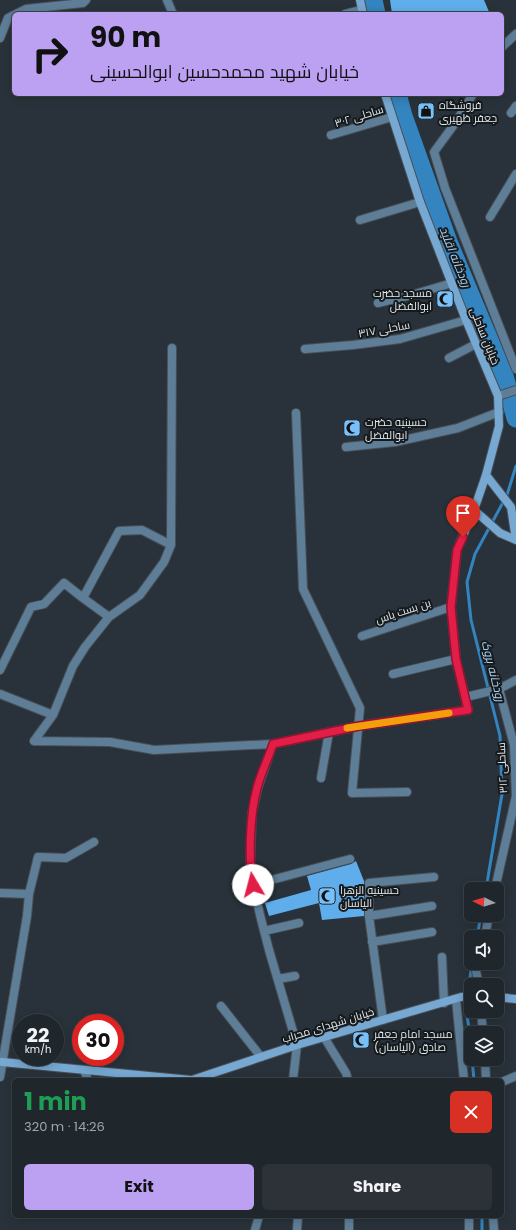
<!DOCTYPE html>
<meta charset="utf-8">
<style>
:root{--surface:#1f262c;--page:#2c3238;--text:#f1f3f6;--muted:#a1a5a9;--line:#3c4348;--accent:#bca0f2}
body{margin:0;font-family:Poppins,Cairo,sans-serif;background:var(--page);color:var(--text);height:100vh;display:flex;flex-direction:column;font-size:15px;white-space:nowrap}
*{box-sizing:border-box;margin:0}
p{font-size:13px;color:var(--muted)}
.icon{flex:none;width:22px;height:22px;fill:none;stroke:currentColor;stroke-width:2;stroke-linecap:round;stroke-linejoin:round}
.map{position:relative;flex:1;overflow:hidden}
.details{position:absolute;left:12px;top:1078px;width:492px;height:140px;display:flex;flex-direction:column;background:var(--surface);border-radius:6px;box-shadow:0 2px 10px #0003,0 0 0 1px var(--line)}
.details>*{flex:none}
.banner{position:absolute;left:12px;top:12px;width:492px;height:84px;border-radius:6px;box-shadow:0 2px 10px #0003,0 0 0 1px var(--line);background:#bca0f2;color:#111;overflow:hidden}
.needle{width:26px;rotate:275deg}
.buttons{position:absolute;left:464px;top:882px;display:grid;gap:8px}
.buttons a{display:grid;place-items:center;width:40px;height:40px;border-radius:6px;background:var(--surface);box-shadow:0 2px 10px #0003,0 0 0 1px var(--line);font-size:20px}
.speed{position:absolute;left:12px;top:1014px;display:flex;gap:8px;font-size:20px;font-weight:700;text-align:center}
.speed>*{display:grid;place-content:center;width:52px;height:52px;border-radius:50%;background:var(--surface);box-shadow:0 2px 10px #0003,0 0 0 1px var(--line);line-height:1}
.speed small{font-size:10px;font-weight:400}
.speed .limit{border:6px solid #d22;background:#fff;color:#111}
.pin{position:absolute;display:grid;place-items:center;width:34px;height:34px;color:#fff;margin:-41px -17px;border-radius:50% 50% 50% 0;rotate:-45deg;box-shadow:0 0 4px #0007}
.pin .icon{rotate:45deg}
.me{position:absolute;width:44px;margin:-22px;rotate:352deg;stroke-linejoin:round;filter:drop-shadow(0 0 3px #0008)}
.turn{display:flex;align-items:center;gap:14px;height:84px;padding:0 12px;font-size:18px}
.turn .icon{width:52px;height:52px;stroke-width:2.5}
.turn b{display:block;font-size:28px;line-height:34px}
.round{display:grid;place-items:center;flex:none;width:42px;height:42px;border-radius:6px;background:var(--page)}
.summary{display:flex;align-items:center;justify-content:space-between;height:68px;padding:0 12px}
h1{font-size:24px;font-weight:700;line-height:30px;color:#1e9e55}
.button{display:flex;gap:8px;margin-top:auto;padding:8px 12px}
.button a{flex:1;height:46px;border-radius:6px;background:var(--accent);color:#111;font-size:16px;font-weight:700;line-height:46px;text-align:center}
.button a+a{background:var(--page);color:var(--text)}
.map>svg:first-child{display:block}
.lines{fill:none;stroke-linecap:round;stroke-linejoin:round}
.stream{stroke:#3384bf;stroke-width:3}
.river{stroke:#3384bf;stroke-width:19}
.building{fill:#5faeeb}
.street-casing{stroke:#474f57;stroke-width:10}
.secondary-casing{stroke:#474f57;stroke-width:10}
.street{stroke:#5e7e98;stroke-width:8}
.secondary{stroke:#76a8d2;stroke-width:8}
.route-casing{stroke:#92132f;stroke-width:10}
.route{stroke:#e11d48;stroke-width:7}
.slow{stroke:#f59e0b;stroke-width:7}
.labels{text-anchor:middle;stroke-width:4;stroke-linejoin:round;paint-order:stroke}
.poi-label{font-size:11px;fill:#e4eaef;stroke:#151a1d;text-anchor:start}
.street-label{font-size:11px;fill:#e4eaef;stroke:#151a1d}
.water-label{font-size:12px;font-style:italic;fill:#abd1f1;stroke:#151a1d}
</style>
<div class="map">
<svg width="516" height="1230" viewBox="0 0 516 1230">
<rect width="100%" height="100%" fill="#29323a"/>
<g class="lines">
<!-- stream -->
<path class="stream" d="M486 889 502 794 500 736 471 620 467 582 475 554 507 495 516 466
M477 937 481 915
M471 1043 466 1008 472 963
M472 1059 474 1080
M482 1216V1230"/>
<!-- river -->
<path class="river" d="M373 0 376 14
M397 94 403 116 448 242 504 376 516 418"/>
</g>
<!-- building -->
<path class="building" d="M390 0H484L490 14H392Z
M356 861 364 881V916L322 920 319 903 269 916 265 903 311 890 307 876 351 864Z"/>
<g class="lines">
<defs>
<path id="street" d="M167 0 173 14
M16 14 26 9 83 3 86 0
M345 14 361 10
M0 38 8 18 14 15
M502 47 516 34
M473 94 456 122 434 152 445 188 516 369
M511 113 516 106
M331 135 392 117
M490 217 516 174
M360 220 420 202
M378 303 415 294 452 283
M305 349 353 345 400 339 466 320
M449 358 476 344
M498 396 516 390
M296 413 303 589 360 708 352 793 407 792
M346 447 395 442 458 428 499 412
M109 617 83 598 119 531 142 530 171 545
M362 636 451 607
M0 670 31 607 44 604 64 583 83 598
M393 674 456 659
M0 694 53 715
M466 697 499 689
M34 741 53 715 73 666 85 647 109 617 140 595 164 562 171 545 172 348
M34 741 110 742 154 750 273 744 359 726 468 710
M273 744 258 787 252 813 250 870 260 915 269 950 297 1045 293 1080
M321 778 329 732
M253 885 350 859
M495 889 516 796 514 745 499 689 516 680
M0 893 29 894 27 916 0 1077
M29 894 38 857 66 858 94 842
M369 916 432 906
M264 931 299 923
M485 937 489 915
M372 942 432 932
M442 957 444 1003
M478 963 476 971 479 985
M278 979 295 976
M456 999 464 1080
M221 1006 261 1057
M481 1011 483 1033
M383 1020 369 916V883L434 877
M324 1037 346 1073 348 1080
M485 1059 486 1080
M84 1070 88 1080
M502 1082 516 1076
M469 1216V1230
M493 1216 494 1230
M255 1230 259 1216
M297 1230 298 1216
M349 1230V1216"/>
<path id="secondary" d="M360 0 363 14
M385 94 420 202 466 320 498 396 499 426 486 475 474 510 457 550 451 607 456 659 468 710
M486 475 511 507 516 540
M474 510 500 533 516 540
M497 997 516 999
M2 1062 191 1080
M192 1080 297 1045 461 997 471 996"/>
</defs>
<!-- street casing -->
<use href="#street" class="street-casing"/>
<!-- secondary casing -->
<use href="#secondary" class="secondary-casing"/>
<!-- street -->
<use href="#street" class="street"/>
<!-- secondary -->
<use href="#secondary" class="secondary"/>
</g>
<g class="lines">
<defs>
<path id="route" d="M253 885C248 858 250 814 257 788 261 773 268 759 273 744L359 726 468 710 456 659 451 607 457 550 463 537"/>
</defs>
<!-- route casing -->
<use href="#route" class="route-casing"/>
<!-- route -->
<use href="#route" class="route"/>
<!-- slow -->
<path class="slow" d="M347 728 449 713"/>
</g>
<!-- icons -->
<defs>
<symbol id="shop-square" viewBox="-11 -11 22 22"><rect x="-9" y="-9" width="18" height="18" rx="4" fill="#79bff8" stroke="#151a1d"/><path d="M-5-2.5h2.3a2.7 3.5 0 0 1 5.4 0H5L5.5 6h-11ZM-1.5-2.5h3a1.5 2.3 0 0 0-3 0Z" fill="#111"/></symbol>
<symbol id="mosque-square" viewBox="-11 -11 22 22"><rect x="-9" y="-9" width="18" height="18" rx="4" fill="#79bff8" stroke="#151a1d"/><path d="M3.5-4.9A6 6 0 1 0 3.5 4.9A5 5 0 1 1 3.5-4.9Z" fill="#111"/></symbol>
</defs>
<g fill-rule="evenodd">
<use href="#shop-square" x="416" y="101" width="20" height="20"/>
<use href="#mosque-square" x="435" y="289" width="20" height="20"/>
<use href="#mosque-square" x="342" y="418" width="20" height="20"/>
<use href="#mosque-square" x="317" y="886" width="20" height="20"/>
<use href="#mosque-square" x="351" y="1030" width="20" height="20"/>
</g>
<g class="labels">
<!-- poi labels -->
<g class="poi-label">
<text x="439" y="109">فروشگاه<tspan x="439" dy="13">جعفر ظهیری</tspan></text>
<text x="432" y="297" text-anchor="end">مسجد حضرت<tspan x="432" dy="13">ابوالفضل</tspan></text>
<text x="365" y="426">حسینیه حضرت<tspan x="365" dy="13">ابوالفضل</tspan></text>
<text x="340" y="894">حسینیه الزهرا<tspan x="340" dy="13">الیاسان</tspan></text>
<text x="374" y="1038">مسجد امام جعفر<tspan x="374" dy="13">صادق (الیاسان)</tspan></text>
</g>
<!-- street labels -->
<g class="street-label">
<text transform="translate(359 116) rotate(-17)" y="4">ساحلی ۳۰۲</text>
<text transform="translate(384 329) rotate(-10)" y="4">ساحلی ۳۱۷</text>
<text transform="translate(485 336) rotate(68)" y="4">خیابان ساحلی</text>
<text transform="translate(403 611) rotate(-18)" y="4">بن بست یاس</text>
<text transform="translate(502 768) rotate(-93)" y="4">ساحلی ۳۱۲</text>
<text transform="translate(328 1025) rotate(-17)" y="4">خیابان شهدای محراب</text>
</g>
<!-- water labels -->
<g class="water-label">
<text transform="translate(455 257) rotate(68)" y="4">رودخانه اقلید</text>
<text transform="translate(493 671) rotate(76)" y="4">رودخانه بروک</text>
</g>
</g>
</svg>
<div class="buttons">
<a><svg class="needle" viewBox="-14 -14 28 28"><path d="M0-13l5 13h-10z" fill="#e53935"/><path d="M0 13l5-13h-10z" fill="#a1a5a9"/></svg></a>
<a><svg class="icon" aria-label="sound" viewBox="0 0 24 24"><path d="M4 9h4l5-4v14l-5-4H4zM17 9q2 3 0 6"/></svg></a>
<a><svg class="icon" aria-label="search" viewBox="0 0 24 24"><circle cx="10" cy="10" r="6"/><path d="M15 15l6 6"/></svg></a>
<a><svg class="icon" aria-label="layers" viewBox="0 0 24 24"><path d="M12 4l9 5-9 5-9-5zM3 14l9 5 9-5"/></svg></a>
</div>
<div class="speed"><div>22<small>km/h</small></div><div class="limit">30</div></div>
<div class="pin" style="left:463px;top:537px;background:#d93025"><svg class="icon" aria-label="arrive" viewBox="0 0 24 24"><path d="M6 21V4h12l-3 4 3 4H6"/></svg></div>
<svg class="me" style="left:253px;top:885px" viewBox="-20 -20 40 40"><circle r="19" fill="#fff"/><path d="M0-13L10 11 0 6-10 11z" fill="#e11d48"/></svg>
<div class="banner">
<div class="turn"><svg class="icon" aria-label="right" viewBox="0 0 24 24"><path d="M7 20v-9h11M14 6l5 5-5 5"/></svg><div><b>90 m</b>خیابان شهید محمدحسین ابوالحسینی</div></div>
</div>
<section class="details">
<div class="summary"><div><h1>1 min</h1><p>320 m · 14:26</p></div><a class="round" style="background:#d93025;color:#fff"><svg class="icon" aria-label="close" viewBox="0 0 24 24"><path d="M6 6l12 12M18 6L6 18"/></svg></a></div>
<div class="button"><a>Exit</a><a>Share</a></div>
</section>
</div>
